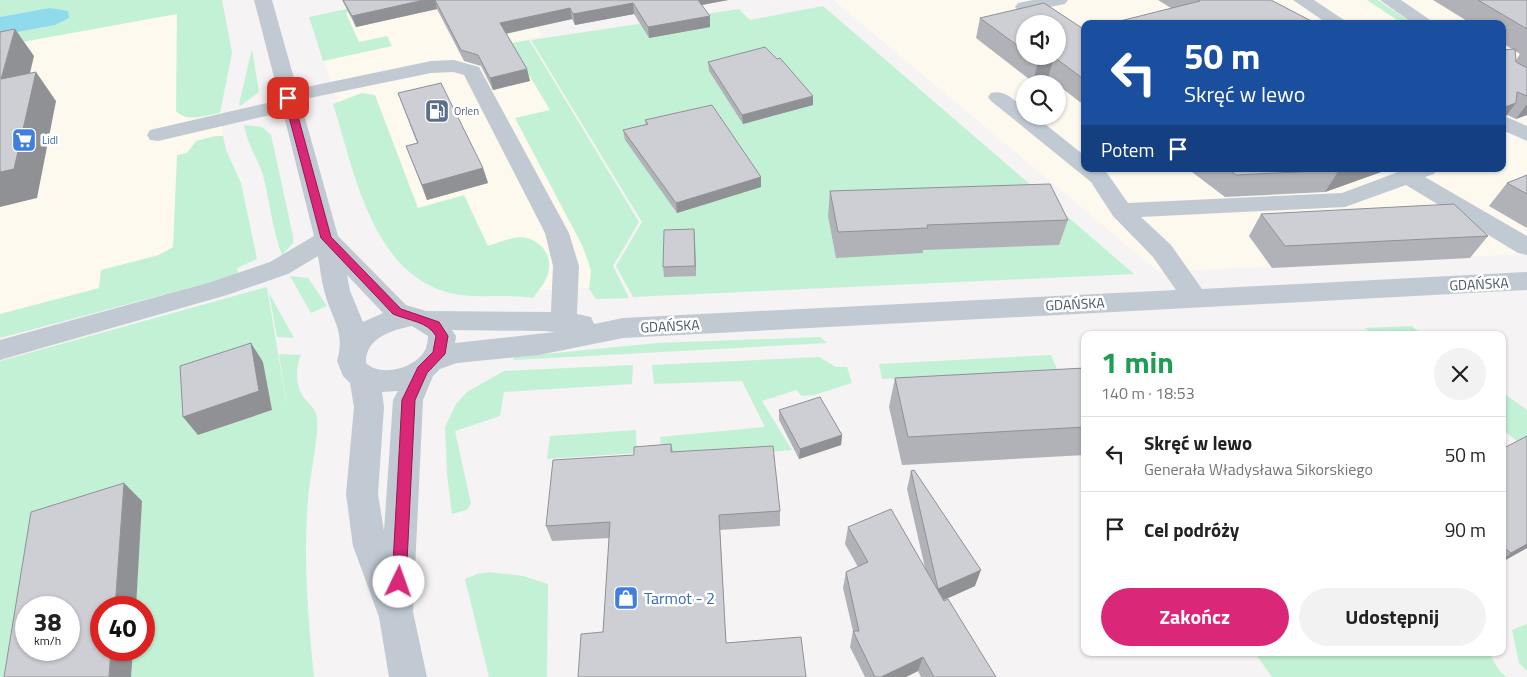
<!DOCTYPE html>
<html lang="pl">
<meta charset="utf-8">
<style>
:root{--surface:#fff;--page:#f2f2f2;--text:#222;--muted:#767676;--line:#e0e0e0;--accent:#db2777}
body{margin:0;font-family:"Titillium Web",sans-serif;background:var(--page);color:var(--text);height:100vh;display:flex;flex-direction:column;font-size:19px;white-space:nowrap}
*{box-sizing:border-box;margin:0}
p{font-size:16px;color:var(--muted)}
.icon{flex:none;width:28px;height:28px;fill:none;stroke:currentColor;stroke-width:2;stroke-linecap:round;stroke-linejoin:round}
.map{position:relative;flex:1;overflow:hidden}
.panel{position:absolute;left:1081px;top:331px;width:425px;height:325px;display:flex;flex-direction:column;background:var(--surface);border-radius:10px;box-shadow:0 1px 4px #0004}
.panel>*{flex:none}
.top-card{position:absolute;left:1081px;top:20px;width:425px;height:152px;border-radius:10px;box-shadow:0 1px 4px #0004;background:#1a4fa0;color:#fff;overflow:hidden}
.tools{position:absolute;left:1016px;top:15px;display:grid;gap:10px}
.tools a{display:grid;place-items:center;width:50px;height:50px;border-radius:50%;background:var(--surface);box-shadow:0 1px 4px #0004;font-size:25px}
.speed{position:absolute;left:15px;top:596px;display:flex;gap:10px;font-size:25px;font-weight:700;text-align:center}
.speed>*{display:grid;place-content:center;width:65px;height:65px;border-radius:50%;background:var(--surface);box-shadow:0 1px 4px #0004;line-height:1}
.speed small{font-size:12px;font-weight:400}
.speed .limit{border:8px solid #d22;background:#fff;color:#111}
.pin{position:absolute;display:grid;place-items:center;width:42px;height:42px;color:#fff;margin:-21px;border-radius:10px;box-shadow:0 2px 8px #0006}
.me{position:absolute;width:55px;margin:-28px;rotate:3deg;stroke-linejoin:round;filter:drop-shadow(0 0 4px #0008)}
.turn{display:flex;align-items:center;gap:18px;height:105px;padding:0 20px;font-size:22px}
.turn .icon{width:65px;height:65px;stroke-width:2.5}
.turn b{display:block;font-size:35px;line-height:42px}
.then{display:flex;align-items:center;height:48px;padding:0 20px;background:#0003;gap:10px;font-size:19px}
.round{display:grid;place-items:center;flex:none;width:52px;height:52px;border-radius:26px;background:var(--page)}
.overview{display:flex;align-items:center;justify-content:space-between;height:85px;padding:0 20px}
h1{font-size:30px;font-weight:700;line-height:38px;color:#1e9e55}
.cta{display:flex;gap:10px;margin-top:auto;padding:10px 20px}
.cta a{flex:1;height:58px;border-radius:30px;background:var(--accent);color:#fff;font-size:20px;font-weight:700;line-height:58px;text-align:center}
.cta a+a{background:var(--page);color:var(--text)}
ul{padding:0;list-style:none}
li{display:flex;align-items:center;gap:15px;height:75px;padding:0 20px;border-top:1px solid var(--line)}
li div{flex:1}
li b{display:block;font-size:19px}
li em{font-style:normal}
.map>svg:first-child{display:block}
.commercial{fill:#fdf9ef;fill-rule:evenodd}
.green{fill:#c3f1d5;fill-rule:evenodd}
.water{fill:#90daee}
.lines{fill:none;stroke-linecap:round;stroke-linejoin:round}
.minor{fill:#c1cad2;fill-rule:evenodd}
.wall{fill:#b0b2b7;fill-rule:evenodd}
.shaded-wall{fill:#909195}
.building{fill:#cdcfd5;stroke:#909195;fill-rule:evenodd}
.route{fill:#db2777;stroke:#8e194d}
.labels{text-anchor:middle;stroke-width:5;stroke-linejoin:round;paint-order:stroke}
.far-service-label{font-size:11px;fill:#4e5e75;stroke:#fff;text-anchor:start}
.far-shop-label{font-size:11px;fill:#366cbe;stroke:#fff;text-anchor:start}
.street-label{font-size:14px;fill:#4a5661;stroke:#fff}
.near-shop-label{font-size:16px;fill:#366cbe;stroke:#fff;text-anchor:start}
</style>
<div class="map">
<svg width="1527" height="677" viewBox="0 0 1527 677">
<rect width="100%" height="100%" fill="#f5f3f3"/>
<!-- commercial -->
<path class="commercial" d="M210 0 236 272 0 333V18Z
M387 0 523 7 542 36 526 39 635 222 598 287 528 291 374 212 309 17Z
M833 0H1527V254L1159 272ZM1025 24H1058V56H1025ZM1085 24H1502V169H1085ZM1025 84H1058V116H1025Z"/>
<!-- green -->
<path class="green" d="M0 0H222L232 53 220 113C207 115 187 123 176 111L177 14 0 46Z
M388 0H402L346 13 359 42 387 36 392 46 323 61 309 17Z
M1367 0H1378L1414 24H1403Z
M823 6 1134 274 633 297 616 266 642 222 531 40 739 9 750 20Z
M529 40 639 222 613 266 629 298 596 299 589 289 591 270 582 245 515 118 550 110 510 43Z
M252 49 259 92 240 106 239 104Z
M362 93 375 95 418 208 464 195 488 246C498 243 509 238 519 237 538 237 554 254 548 274 545 283 539 290 533 298 509 294 485 298 461 295 373 283 355 173 333 104Z
M244 125 262 127 271 135 293 236V243L282 255C272 229 270 202 263 175 257 157 248 146 244 125Z
M215 136H223L226 150 241 183 257 259 237 268 238 275 0 338V314L99 288 101 270 159 255 173 247 177 155 187 153 196 141Z
M290 276 308 278 327 306 311 313Z
M267 287 288 413 279 354 301 355C296 366 295 383 302 395 308 404 317 408 317 420 318 443 310 474 308 499 303 558 308 618 314 677H0V361ZM26 608H69V650H26ZM101 608H144V650H101Z
M269 293 294 338 277 337Z
M1411 326 1424 335H1374L1365 328Z
M820 337 827 343 513 360 515 357 657 343Z
M1051 355 1057 369 882 379 879 364Z
M819 357 836 367H847L852 383 814 395 802 396 796 390 762 401 792 450 678 460 679 454 661 448 660 437 765 427 742 381 654 384 652 365Z
M633 365 632 384 504 392 500 416 455 431 471 504 466 510 452 514 447 474 445 427 456 404 467 392 504 371Z
M1502 392 1527 410V449L1503 430Z
M636 430 637 453 547 459 550 436Z
M489 572 523 576 548 584 547 677H489L465 579 477 574Z
M1527 624V671L1519 663 1512 630Z
M1255 653H1489L1499 670 1506 677H1272Z"/>
<!-- water -->
<path class="water" d="M50 8 68 11 69 18 55 25 0 35V17Z"/>
<g class="lines">
<!-- minor -->
<path class="minor" d="M254 0H272L297 89 431 61 454 60 479 67 569 233 579 266 577 314 591 317 594 324 623 318 1176 290 1153 257 1113 216 1091 182 991 101 988 97 991 93C1005 89 1014 100 1025 109V116H1035L1085 156V169H1101L1107 173 1128 203 1342 193 1406 169H1437L1434 174 1425 177 1527 236V255L1518 253 1406 185 1345 207 1141 217 1171 245 1202 289 1527 272V290L623 338 539 355 457 363 440 369 433 376 423 400 413 612 427 677H389L379 617 353 546 346 494 354 407 350 383 343 376 337 361C346 330 331 319 324 290 321 279 320 267 318 256L288 274 227 295 0 360V340L211 282 270 262 314 236 283 112 158 141 150 140 147 135 150 130 280 100ZM453 72 464 75 545 233 553 266 551 312 426 311 406 305 338 236 300 100 431 73ZM347 275 383 313 363 322 350 291ZM412 326 428 336C428 340 427 344 426 348 418 368 381 378 366 363 365 338 392 330 412 326ZM452 330 544 331 555 332 455 343 456 336ZM398 391 393 400 384 531 378 494 384 407 382 392Z
M1033 0H1068L1065 4 1024 12 1018 11 1015 7 1018 3Z
M1293 0H1314L1350 24H1328Z
M1380 0H1401L1436 24H1414Z
M1502 115 1527 126V141L1502 130Z"/>
</g>
<!-- wall -->
<path class="wall" d="M342 0H728L702 5 710 27 649 38 634 14 575 25 572 19 506 34 527 69 530 81 493 90 481 66 464 61 437 9 356 27Z
M1158 0H1271L1171 8Z
M1433 0H1527V115L1516 119 1507 115 1502 121 1512 49 1502 43V24H1472ZM1515 51 1520 54 1516 60Z
M980 18 1085 30V106L1058 85V84H1056L1048 78 1033 82 976 38ZM1025 24 1058 56H1025Z
M708 62 813 105 743 124 709 71Z
M398 93 483 168 488 183 427 200 406 146 417 143Z
M645 120 761 177V187L677 213 625 140 623 130 646 125Z
M1188 169H1386L1384 171 1325 192 1225 197Z
M1527 175V228L1489 206 1507 183Z
M830 191 1068 220 1059 245 923 250V253L836 258 828 216Z
M1261 214 1488 236 1470 258 1272 268 1249 236Z
M694 229 696 276 664 277 663 267Z
M1085 368V455L902 465 889 407 895 378Z
M779 410 842 435 841 445 799 459 779 420Z
M671 444 673 452 780 511V526L720 530 726 643 806 677 603 632 609 538 552 541 546 526 634 455Z
M1502 449 1527 548 1502 562Z
M911 471 975 586 943 600 996 677H921L918 671 906 677H865L850 647 853 631 843 588 846 572 858 567 845 544 848 527 925 568 907 489Z"/>
<!-- shaded-wall -->
<path class="shaded-wall" d="M424 0H435L437 9 356 27 352 16Z
M695 0H728L696 6Z
M633 3 634 14 575 25 573 14Z
M570 8 572 19 503 34 500 23Z
M710 16V27L649 38 648 27Z
M15 29 34 56 22 107 1 79Z
M1054 57 1048 78 1033 82 1038 61Z
M527 69 530 81 493 90 490 78Z
M36 72 56 101 37 198 0 207V172Z
M813 96V105L743 124 742 115Z
M1516 103 1502 121V108Z
M1527 104V115L1516 119Z
M483 168 488 183 427 200 422 185Z
M1342 169H1386L1384 171 1325 192 1339 170Z
M761 177V187L677 213 676 203Z
M694 229 695 239 696 276 695 266Z
M251 343 263 362 272 410 198 435 183 417Z
M842 435 841 445 799 459 800 449Z
M124 483 142 501 136 608H115Z
M1527 544V548L1502 562V560L1511 553Z
M981 570 975 586 933 605 938 589Z
M111 650H133L131 677H109Z
M923 657 918 671 906 677H881Z"/>
<!-- building -->
<path class="building" d="M343 0H424L352 16Z
M435 0H698L710 16 648 27 633 3 573 14 570 8 500 23 527 69 490 78 478 55 461 50Z
M1199 0H1271L1317 24H1108L1200 1Z
M1478 0H1527V29Z
M1044 3 1085 30V80L1054 57 1038 61 1032 56H1058V24H1025V51L980 18Z
M15 29 1 79 36 72 14 169 0 172V32Z
M765 47 777 59 780 58 813 96 742 115 708 62Z
M1515 49 1516 62 1527 68V96L1517 92 1516 103 1502 108V50Z
M441 83 483 168 422 185 406 146 418 143 398 93Z
M712 105 761 177 676 203 623 130 648 124 645 120Z
M1228 169H1342L1339 170 1236 175Z
M1527 175V194L1507 183Z
M1050 184 1068 220 927 225 928 228 838 232 830 191Z
M1454 204 1488 236 1285 246 1261 214Z
M694 229 695 266 663 267 664 230Z
M251 343 259 391 183 417 180 366Z
M1085 368V427L908 437 895 378Z
M820 397 842 435 800 449 779 410Z
M1527 436V544L1511 553 1502 546V449Z
M671 444V452L773 446 780 511 719 515 726 643 801 637 806 677H578L581 634 603 632 610 522 546 526 553 460 634 455V447Z
M914 470 981 570 938 589 911 471Z
M124 483 115 608H101V650H111L109 677H4L31 512ZM26 608H69V650H26Z
M891 509 944 601 948 599 996 677H934L923 657 881 677H875L853 631H859L846 572 868 562 848 527Z"/>
<!-- route -->
<path class="route" d="M288 95 293 98 331 237 401 309 439 322 448 336 445 354 427 373 415 400 406 582 404 587 399 589 394 587 392 582 402 400 418 367 433 352 436 336C427 321 409 321 393 314L321 238 284 98Z"/>
<!-- icons -->
<defs>
<symbol id="fuel-square" viewBox="-11 -11 22 22"><rect x="-9" y="-9" width="18" height="18" rx="4" fill="#5c6f8a" stroke="#fff"/><path d="M-5.5-6h7V0h2V4h1.3V-2.5L3-4.5l.8-.8L6-3V5H2.5V1h-1V6h-7ZM-4.2-4.7v3.2H.2V-4.7Z" fill="#fff"/></symbol>
<symbol id="supermarket-square" viewBox="-11 -11 22 22"><rect x="-9" y="-9" width="18" height="18" rx="4" fill="#3f7fe0" stroke="#fff"/><path d="M-6-5.5h2.5l.6 2H6L4.5 2H-2.5L-4.4-4H-6ZM-1.5 3.2a1.3 1.3 0 1 0 .1 0ZM3 3.2a1.3 1.3 0 1 0 .1 0Z" fill="#fff"/></symbol>
<symbol id="shop-square" viewBox="-11 -11 22 22"><rect x="-9" y="-9" width="18" height="18" rx="4" fill="#3f7fe0" stroke="#fff"/><path d="M-5-2.5h2.3a2.7 3.5 0 0 1 5.4 0H5L5.5 6h-11ZM-1.5-2.5h3a1.5 2.3 0 0 0-3 0Z" fill="#fff"/></symbol>
</defs>
<g fill-rule="evenodd">
<use href="#fuel-square" x="423" y="97" width="28" height="28"/>
<use href="#supermarket-square" x="10" y="126" width="28" height="28"/>
<use href="#shop-square" x="612" y="584" width="28" height="28"/>
</g>
<g class="labels">
<!-- far-service labels -->
<g class="far-service-label">
<text x="454" y="115">Orlen</text>
</g>
<!-- far-shop labels -->
<g class="far-shop-label">
<text x="42" y="144">Lidl</text>
</g>
<!-- street labels -->
<g class="street-label">
<text transform="translate(1479 284) rotate(-3)" y="5">GDAŃSKA</text>
<text transform="translate(1075 304) rotate(-3)" y="5">GDAŃSKA</text>
<text transform="translate(670 326) rotate(-3)" y="5">GDAŃSKA</text>
</g>
<!-- near-shop labels -->
<g class="near-shop-label">
<text x="644" y="604">Tarmot - 2</text>
</g>
</g>
</svg>
<div class="tools">
<a><svg class="icon" aria-label="sound" viewBox="0 0 24 24"><path d="M4 9h4l5-4v14l-5-4H4zM17 9q2 3 0 6"/></svg></a>
<a><svg class="icon" aria-label="search" viewBox="0 0 24 24"><circle cx="10" cy="10" r="6"/><path d="M15 15l6 6"/></svg></a>
</div>
<div class="speed"><div>38<small>km/h</small></div><div class="limit">40</div></div>
<div class="pin" style="left:288px;top:98px;background:#d93025"><svg class="icon" aria-label="arrive" viewBox="0 0 24 24"><path d="M6 21V4h12l-3 4 3 4H6"/></svg></div>
<svg class="me" style="left:399px;top:582px" viewBox="-20 -20 40 40"><circle r="19" fill="#fff"/><path d="M0-13L10 11 0 6-10 11z" fill="#db2777"/></svg>
<div class="top-card">
<div class="turn"><svg class="icon" aria-label="left" viewBox="0 0 24 24"><path d="M17 20v-9H6M10 6l-5 5 5 5"/></svg><div><b>50 m</b>Skręć w lewo</div></div>
<div class="then">Potem<svg class="icon" aria-label="arrive" viewBox="0 0 24 24"><path d="M6 21V4h12l-3 4 3 4H6"/></svg></div>
</div>
<section class="panel">
<div class="overview"><div><h1>1 min</h1><p>140 m · 18:53</p></div><a class="round"><svg class="icon" aria-label="close" viewBox="0 0 24 24"><path d="M6 6l12 12M18 6L6 18"/></svg></a></div>
<ul>
<li><svg class="icon" aria-label="left" viewBox="0 0 24 24"><path d="M17 20v-9H6M10 6l-5 5 5 5"/></svg><div><b>Skręć w lewo</b><p>Generała Władysława Sikorskiego</p></div><em>50 m</em></li>
<li><svg class="icon" aria-label="arrive" viewBox="0 0 24 24"><path d="M6 21V4h12l-3 4 3 4H6"/></svg><div><b>Cel podróży</b></div><em>90 m</em></li>
</ul>
<div class="cta"><a>Zakończ</a><a>Udostępnij</a></div>
</section>
</div>
